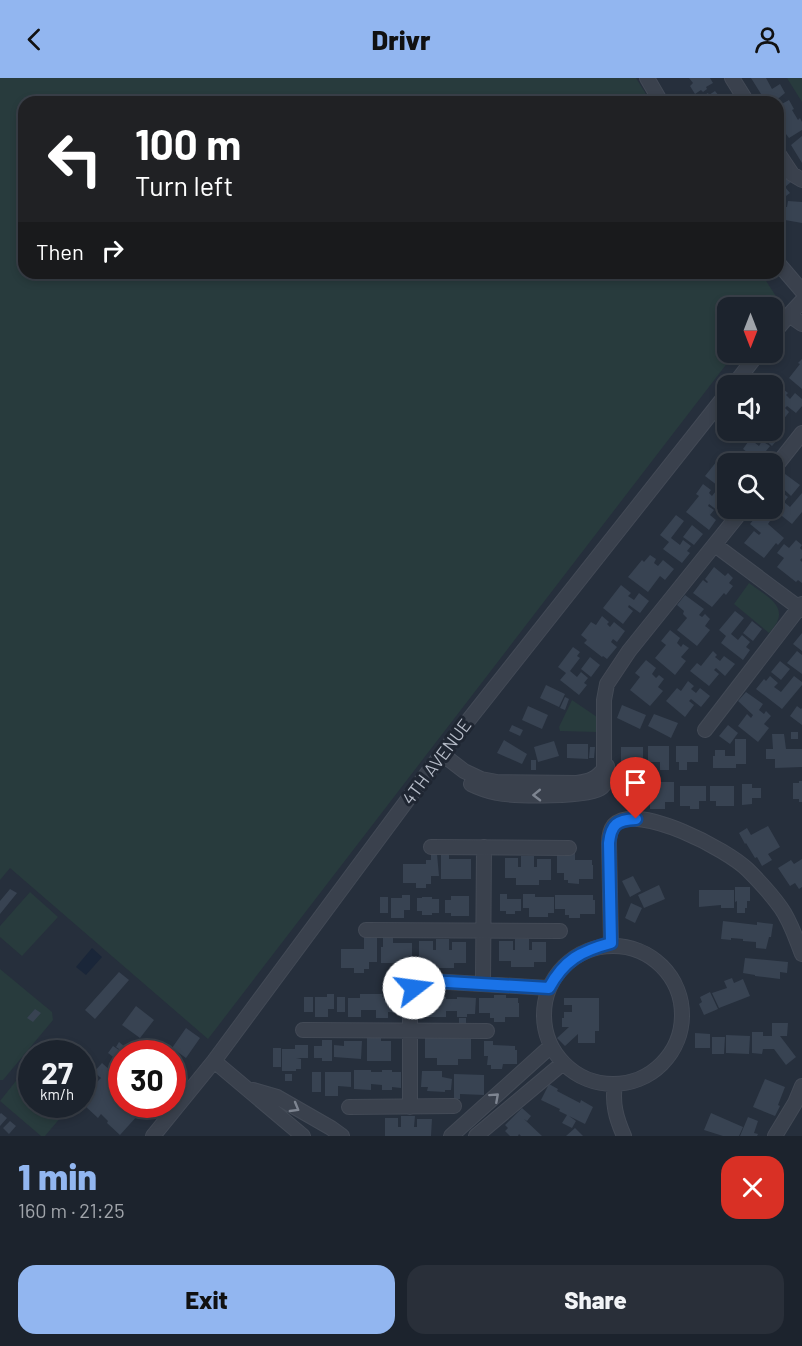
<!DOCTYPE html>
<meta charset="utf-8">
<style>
:root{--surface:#1c232d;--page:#292f39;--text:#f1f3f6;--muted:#a0a4aa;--line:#3a4049;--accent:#92b6f0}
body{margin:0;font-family:Barlow,sans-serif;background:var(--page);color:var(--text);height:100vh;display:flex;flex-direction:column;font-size:22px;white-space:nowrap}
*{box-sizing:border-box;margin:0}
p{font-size:20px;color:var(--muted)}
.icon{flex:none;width:33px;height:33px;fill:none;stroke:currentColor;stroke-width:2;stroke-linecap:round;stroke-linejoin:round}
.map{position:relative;height:1058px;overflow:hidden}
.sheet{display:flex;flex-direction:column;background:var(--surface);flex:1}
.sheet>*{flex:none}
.top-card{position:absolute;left:18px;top:18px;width:766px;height:183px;border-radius:18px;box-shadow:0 3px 9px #0003,0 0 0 2px var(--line);background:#202124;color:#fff;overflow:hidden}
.needle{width:39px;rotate:180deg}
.buttons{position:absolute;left:717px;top:219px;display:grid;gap:12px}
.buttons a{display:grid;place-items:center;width:66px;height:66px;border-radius:12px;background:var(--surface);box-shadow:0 3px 9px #0003,0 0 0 2px var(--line);font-size:30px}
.speed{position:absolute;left:18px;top:962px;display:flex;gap:12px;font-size:30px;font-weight:700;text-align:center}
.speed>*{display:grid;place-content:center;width:78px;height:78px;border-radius:50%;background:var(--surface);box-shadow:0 3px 9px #0003,0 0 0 2px var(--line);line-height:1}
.speed small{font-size:15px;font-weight:400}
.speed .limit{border:9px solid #d22;background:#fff;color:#111}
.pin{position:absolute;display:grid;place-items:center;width:51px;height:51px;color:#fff;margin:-62px -26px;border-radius:50% 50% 50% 0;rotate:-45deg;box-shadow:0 0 6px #0007}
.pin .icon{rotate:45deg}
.me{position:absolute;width:66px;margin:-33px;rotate:75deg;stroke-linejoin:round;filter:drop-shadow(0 0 4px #0008)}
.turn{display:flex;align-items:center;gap:21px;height:126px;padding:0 18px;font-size:27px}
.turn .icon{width:78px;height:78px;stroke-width:2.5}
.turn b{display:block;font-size:42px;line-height:51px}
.then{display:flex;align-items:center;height:57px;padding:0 18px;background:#0003;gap:12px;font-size:22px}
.round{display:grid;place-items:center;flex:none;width:63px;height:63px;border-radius:18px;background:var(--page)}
.summary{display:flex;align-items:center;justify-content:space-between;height:102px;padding:0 18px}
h1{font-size:36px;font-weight:800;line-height:45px;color:var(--accent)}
.action{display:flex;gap:12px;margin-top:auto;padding:12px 18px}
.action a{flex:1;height:69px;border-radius:18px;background:var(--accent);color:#111;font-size:24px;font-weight:800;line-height:69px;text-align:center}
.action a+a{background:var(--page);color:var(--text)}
header{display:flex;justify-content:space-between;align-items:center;height:78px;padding:0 18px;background:var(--accent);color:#111;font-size:27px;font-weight:800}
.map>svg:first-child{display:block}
.green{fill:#283b3d}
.water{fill:#1a2639}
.building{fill:#384352}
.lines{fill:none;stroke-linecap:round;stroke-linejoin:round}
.minor-casing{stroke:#434a56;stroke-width:16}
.minor{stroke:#3a414d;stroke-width:14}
.oneway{stroke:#7e8591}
.route-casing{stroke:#114b97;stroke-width:15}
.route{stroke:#1a73e8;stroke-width:10}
.labels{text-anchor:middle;stroke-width:6;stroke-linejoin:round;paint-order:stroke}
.street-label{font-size:18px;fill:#b6bcc8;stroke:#1f2632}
</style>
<header><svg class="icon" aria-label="back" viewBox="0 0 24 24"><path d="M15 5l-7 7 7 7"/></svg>Drivr<svg class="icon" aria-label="person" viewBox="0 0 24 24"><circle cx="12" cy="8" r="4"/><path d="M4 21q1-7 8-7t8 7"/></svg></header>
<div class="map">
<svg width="802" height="1058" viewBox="0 0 802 1058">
<rect width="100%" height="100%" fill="#262f3c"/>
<!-- green -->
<path class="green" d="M0 0H636L651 24H24V195H761L777 220 770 229 728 230V274L735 275 208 961 10 790 0 802Z
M787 0H802V24Z
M749 505C769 520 793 530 769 555L734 526Z
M572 622 597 639V654L560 653 559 649Z
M30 814 58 839 22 878 0 859V848Z
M0 891 52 934 53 942 3 1002H0Z
M31 984 32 1026H72L45 1058H41L0 1023Z"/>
<!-- water -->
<path class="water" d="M92 870 102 879 86 897 76 889Z"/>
<!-- building -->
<path class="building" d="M689 0H710L713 5 706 9 707 11 703 14 701 12 695 16 690 8 693 5Z
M751 0H766L772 11 780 6 785 15 774 24 773 23 766 24Z
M715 13 724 24H698L704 20 703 18 708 15 709 17Z
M789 22 794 31 792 32 798 42 800 40 802 44V52L789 60 786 56 781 59 778 56V28Z
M802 58V85L791 67Z
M778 93 782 97 784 96 791 104 785 109 790 115 778 124Z
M788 123 802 124V145L785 142V129H787Z
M802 281V311L789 300 800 286 798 285Z
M783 311 788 315 786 317 790 321 795 315 802 321V328L796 335 787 328 785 330 789 334 780 346 772 340V320L774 322Z
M772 348 782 356 772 368 762 359 767 352H772Z
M743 352H756L750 361 759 368 762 363 770 368 766 373 769 375 761 385 743 371 748 364 739 357Z
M729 379 734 384 733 386H728V412L726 414 705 398 717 383 723 388Z
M781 393 800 407 791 418 774 402Z
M703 406 711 412 709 415 712 418 716 413 727 421 718 433 709 426 708 428 714 432 710 437 716 442 709 452 686 434 699 418 696 416Z
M780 413 788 419 784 424 790 429 802 415V434L792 446 772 430V415L776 418Z
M728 422V430H733L727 438 719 432Z
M759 435 770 443 768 446 784 460 778 467 776 465 764 480 744 465 754 453 759 457 761 455 750 446Z
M676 437 684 443 671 460 680 467 683 462 691 468 687 473 690 475 682 485 663 471 669 464 660 457Z
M692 447 703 456 694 467 683 459Z
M796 462 802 467 800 470 802 472V480L800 482 802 484V505L798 502 796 504 777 489 784 480 777 475 784 466 789 470Z
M650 477 656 481 654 485 658 488 663 482 674 491 665 502 660 498 648 514 628 499 642 482 644 484Z
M714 489 725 498 728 495 733 500 729 505 733 508 726 517 724 515 712 529 693 515 703 502 707 505 708 504 705 501Z
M621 507 631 515 628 518 634 522 639 515 649 523 640 535 629 527 628 529 633 533 623 546 603 530Z
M685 517 704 531 699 537 702 539 705 536 710 541 705 548 710 552 697 568 677 552 687 540 683 536 684 533 677 527Z
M735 533 744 540 731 556 738 562 742 557 750 564 746 569 750 572 743 582 721 565 726 558 719 552Z
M602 538 609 544 607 546 610 549 614 544 625 553 617 564 613 561 611 564 617 569 607 581 603 578 602 579 584 565 587 562 581 557 591 544 596 547Z
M752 543 762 551 753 563 743 555Z
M670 552 680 560 677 565 681 569 683 566 689 570 681 579 686 583 675 597 655 580 666 567 661 563Z
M802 555V573L793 566Z
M573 569 580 574 577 578 580 580 570 593 577 599 581 594 588 600 584 605 587 607 579 617 560 602 566 595 558 589Z
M713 573 717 577 715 579 720 583 724 578 735 586 725 598 716 590 714 592 719 596 709 608 690 593 697 585 701 588Z
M797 573 802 577V596L787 585Z
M590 579 600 587 591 599 581 591Z
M646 582 656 590 652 596 656 600 659 597 664 601 658 609 663 613 650 628 630 612 640 599 635 595Z
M780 583 790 591 781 602 771 594Z
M770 598 778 605 774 609 781 614 794 598 802 604V607L782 631 756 611 764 601 766 603Z
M688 603 694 608 691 611 696 615 700 610 710 618 701 629 691 621 689 623 694 627 685 639 666 623 677 610 681 613Z
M546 607 565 616 559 629 540 620Z
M746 614 763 626 759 632 764 636 766 633 771 638 764 646 769 650 758 664 738 648 747 636 751 640 753 637 738 623Z
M565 619 569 621 565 632 560 630Z
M622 627 646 637 640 651 617 640Z
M528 628 548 637 542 651 522 642Z
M797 628 801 631 802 630V647L790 638Z
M654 636 678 645 671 660 648 648Z
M512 647 523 652 520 658 509 653Z
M728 647 738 655 730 666 719 658Z
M791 654H798V661H791Z
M772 656H784L786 671H802V689L775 690V681H766V671H773Z
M735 661H746V686H736V690H713V678H715V672H725V678H735Z
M504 662 527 676 522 686 497 675Z
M554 663 559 678 538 684 534 669Z
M567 666H588V681L567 680Z
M648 668H669V692H660V684H648Z
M676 668H698V684H687V692H679V684H676Z
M590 669H595L594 680H589Z
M621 669H643V685H632V693H621Z
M531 682H536V692H531Z
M630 697H638V704H646V728H639V723H630V720H620V701H628V704H630Z
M799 703H802V724H799V721H793V705H799Z
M650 704H674V724H665V731H650Z
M742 706H752V710H761V720H752V726L742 727Z
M680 708H706V723H699V731H690V728H680Z
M710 708H734V728H716V723H710Z
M768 748 780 769 768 776 772 782 762 788 757 779 755 780 746 765 745 766 739 755 747 750 751 757Z
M557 774H575V782H592V787H593V801H579V806L568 805V802H564V795H557Z
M431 776H437L439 798H431V806H426V810H416V805H403V786H426V782H431Z
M441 776H449V781H471V801H441Z
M521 778H534V789H537V781H551V802H539V807H516V800H505V780H518V789H521Z
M802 781V809L799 811 795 805 790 808 778 790 791 782 794 786Z
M633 798 641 813 630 819 622 803Z
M659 807 665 821 644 830 638 817Z
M735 809H750V823H747V830H745V835H737V823L735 824Z
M10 811 17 815 0 836V823Z
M699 812H734V830H721V827L699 829Z
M500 816H507V821H521V833H515V836H506V833H500Z
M523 816H535V819H554V835H548V839H529V830H523Z
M402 817H410V832H404V840H391V820H402Z
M555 817H593V822H595V836H580V840H569V837H565V831H555Z
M451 818H469V838H451V835H445V822H451Z
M380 819H388V835H380Z
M422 819H432V821H439V835H432V837H422V833H417V820H422Z
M631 825 642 830 635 845 625 840Z
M723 843 757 847V844L773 846 771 859H769L766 871 756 870V864L743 863V861L731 860V862L721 861Z
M364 857H377V884H369V891H364V895H354V890H341V871H364Z
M383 857H393V865H412V885H381V869H383Z
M436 861H449V872H452V864H466V885H454V890H431V883H419V863H433V872H436Z
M515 861H529V872H532V864H546V884H534V889H511V883H499V863H513V872H515Z
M745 880 788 884 787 895 780 894V901L755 898V897L743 895Z
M119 894 129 902 95 941 85 932Z
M732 900 734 905 743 901 750 918 719 930 712 915 727 910 724 903Z
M710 914 718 931 704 937 699 926 702 924 700 919Z
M327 916H334V931H328V939H315V919H327Z
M360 916H382V919L401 920V935L388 934V940H376V932H361V939H348V920H360Z
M494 917H506V920H518V925H519V939H505V944H494V940H490V935H479V920H494Z
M304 919H313V934H304Z
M337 919H345V934H337Z
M436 919H446V921H457V919L476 920 475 936H467V939H457V933H446V939H428V924H436Z
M564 920H599V953H595V965H578V956L565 968 557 960 569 949H562V940H564V934H572V927H564Z
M136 928 154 942 140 960 122 947Z
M35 931 41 935 33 944 27 940Z
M459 940H466V946H459Z
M772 945H788L787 958H780L796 979 786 987 774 971H763L762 976 752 975V954H763V958H772Z
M186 950 200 960 186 980 172 970Z
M695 955 710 956V970H695Z
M438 957H455V960L471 961V981H458V987H437V980H425V960H438Z
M726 957 750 958 749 976 726 975Z
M367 959 381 960V963H391V983H367Z
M712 959H725L724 976H712Z
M56 962 71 975H44Z
M322 962H332V983H322V980H314V968H322Z
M344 963H362L361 981 334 979V967L344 968Z
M484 963H493V967L515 968V972H517V986H503L502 991H491V987H487L488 978H484Z
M119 964 125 969 122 973 116 969Z
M135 966 148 975H128Z
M295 967H308V980H296L301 981V991H296V993H282V971H295Z
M113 968 122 974V981L120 984 108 975Z
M273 970H281V989H273Z
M102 985 122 1003V1005L115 1012 122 1018V1026H126L138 1037 120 1057 107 1045 108 1043 101 1036 98 1040 84 1027 86 1024 82 1019 101 1000 94 994Z
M82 986 88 991 82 997Z
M354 992H371V994H382V992H392V994H401V1010L392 1009V1012H382V1007L371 1006V1012L354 1011Z
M422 993H442V999L452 1001 451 1012H445V1014L427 1013 428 1009H421Z
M312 994H321V1014H312Z
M325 994H351V1009L338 1008V1018H325Z
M285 996H292V1003H285Z
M454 996 484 997V1017L460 1016V1021H454Z
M765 1001 785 1009 778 1027 780 1028 775 1038 753 1029Z
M549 1006 558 1011 557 1013 580 1025 581 1022 593 1029 585 1046 569 1038 576 1043 572 1050 562 1045 567 1037 559 1033 560 1031 541 1022Z
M522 1030 531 1038 527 1043 524 1041 542 1058H521L519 1056 518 1058H510L505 1053 508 1050 505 1047Z
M1 1035 7 1040 0 1048V1036Z
M711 1035 743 1049 739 1058H723L704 1052Z
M401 1038H415L414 1049H417V1041H432L431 1058H385V1040H398V1049H401Z
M748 1039 758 1043 754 1055 758 1056 757 1058H740Z
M10 1043 16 1048 9 1056 3 1050Z
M575 1050 583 1058H566Z"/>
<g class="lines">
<defs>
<path id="minor" d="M647 0 661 24
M732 0 747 24
M778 75 792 96 802 102
M778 185 802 213
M789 237 802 246
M772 257 789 237 802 223
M733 308 759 274
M772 393 802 355
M715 467 802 532
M705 652 802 526
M442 676 464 693 481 701 497 704 577 705C590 703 596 701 604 691V622L607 606 629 573 744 430
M471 706C479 710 488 713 497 715 513 718 591 720 602 709 608 704 608 695 607 688
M431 769 569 770
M366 852 560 853
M611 865 609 765C609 759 610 752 614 747 638 724 728 772 748 792 759 803 772 817 781 830 791 844 796 861 802 876
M544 937a69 69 0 1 1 138 0a69 69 0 1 1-138 0Z
M483 905 484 769
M303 952 487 953
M214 983 303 1058
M615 1006C612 1025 616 1040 624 1058
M253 1012 277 1019 331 1050 342 1058
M349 1029 454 1028
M410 1029V920C415 909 419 905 431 903L548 910
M153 1058 214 983 437 682 728 314
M451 1058 551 968
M476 1058 563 985
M775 1058 795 1025 802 1008"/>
</defs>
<!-- minor casing -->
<use href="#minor" class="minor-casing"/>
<!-- minor -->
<use href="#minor" class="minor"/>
</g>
<!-- one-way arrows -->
<defs><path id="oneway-chevron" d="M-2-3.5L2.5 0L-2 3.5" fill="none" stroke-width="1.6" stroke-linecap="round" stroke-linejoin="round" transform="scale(1.5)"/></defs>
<g class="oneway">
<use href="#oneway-chevron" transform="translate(537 717) rotate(179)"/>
<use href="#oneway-chevron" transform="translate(495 1019) rotate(-42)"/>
<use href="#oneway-chevron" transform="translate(295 1030) rotate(30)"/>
</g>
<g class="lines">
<defs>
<path id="route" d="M414 910 421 904 431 903 549 910C564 882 581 873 611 865L609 765C611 746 617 742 636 741"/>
</defs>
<!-- route casing -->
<use href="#route" class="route-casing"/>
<!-- route -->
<use href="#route" class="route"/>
</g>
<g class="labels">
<!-- street labels -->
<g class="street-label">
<text transform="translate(437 684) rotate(-53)" y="6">4TH AVENUE</text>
</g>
</g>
</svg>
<div class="buttons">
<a><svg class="needle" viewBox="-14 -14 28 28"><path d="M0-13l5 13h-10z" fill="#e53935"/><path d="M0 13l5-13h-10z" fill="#a0a4aa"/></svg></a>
<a><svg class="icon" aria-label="sound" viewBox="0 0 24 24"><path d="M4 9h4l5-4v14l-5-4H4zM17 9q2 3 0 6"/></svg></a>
<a><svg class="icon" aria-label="search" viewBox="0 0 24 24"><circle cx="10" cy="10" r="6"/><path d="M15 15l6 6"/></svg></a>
</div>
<div class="speed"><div>27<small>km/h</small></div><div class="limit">30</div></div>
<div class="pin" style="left:636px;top:741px;background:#d93025"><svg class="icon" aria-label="arrive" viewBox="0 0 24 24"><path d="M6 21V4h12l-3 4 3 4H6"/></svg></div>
<svg class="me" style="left:414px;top:910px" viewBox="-20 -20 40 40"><circle r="19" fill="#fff"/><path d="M0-13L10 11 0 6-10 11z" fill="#1a73e8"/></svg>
<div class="top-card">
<div class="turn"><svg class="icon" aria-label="left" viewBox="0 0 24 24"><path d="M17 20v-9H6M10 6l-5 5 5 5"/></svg><div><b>100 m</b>Turn left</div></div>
<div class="then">Then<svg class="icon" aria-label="right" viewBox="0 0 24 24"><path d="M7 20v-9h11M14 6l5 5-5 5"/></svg></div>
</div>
</div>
<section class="sheet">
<div class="summary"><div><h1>1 min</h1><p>160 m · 21:25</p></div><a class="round" style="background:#d93025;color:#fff"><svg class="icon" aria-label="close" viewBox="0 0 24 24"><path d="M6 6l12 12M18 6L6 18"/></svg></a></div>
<div class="action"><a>Exit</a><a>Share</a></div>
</section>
